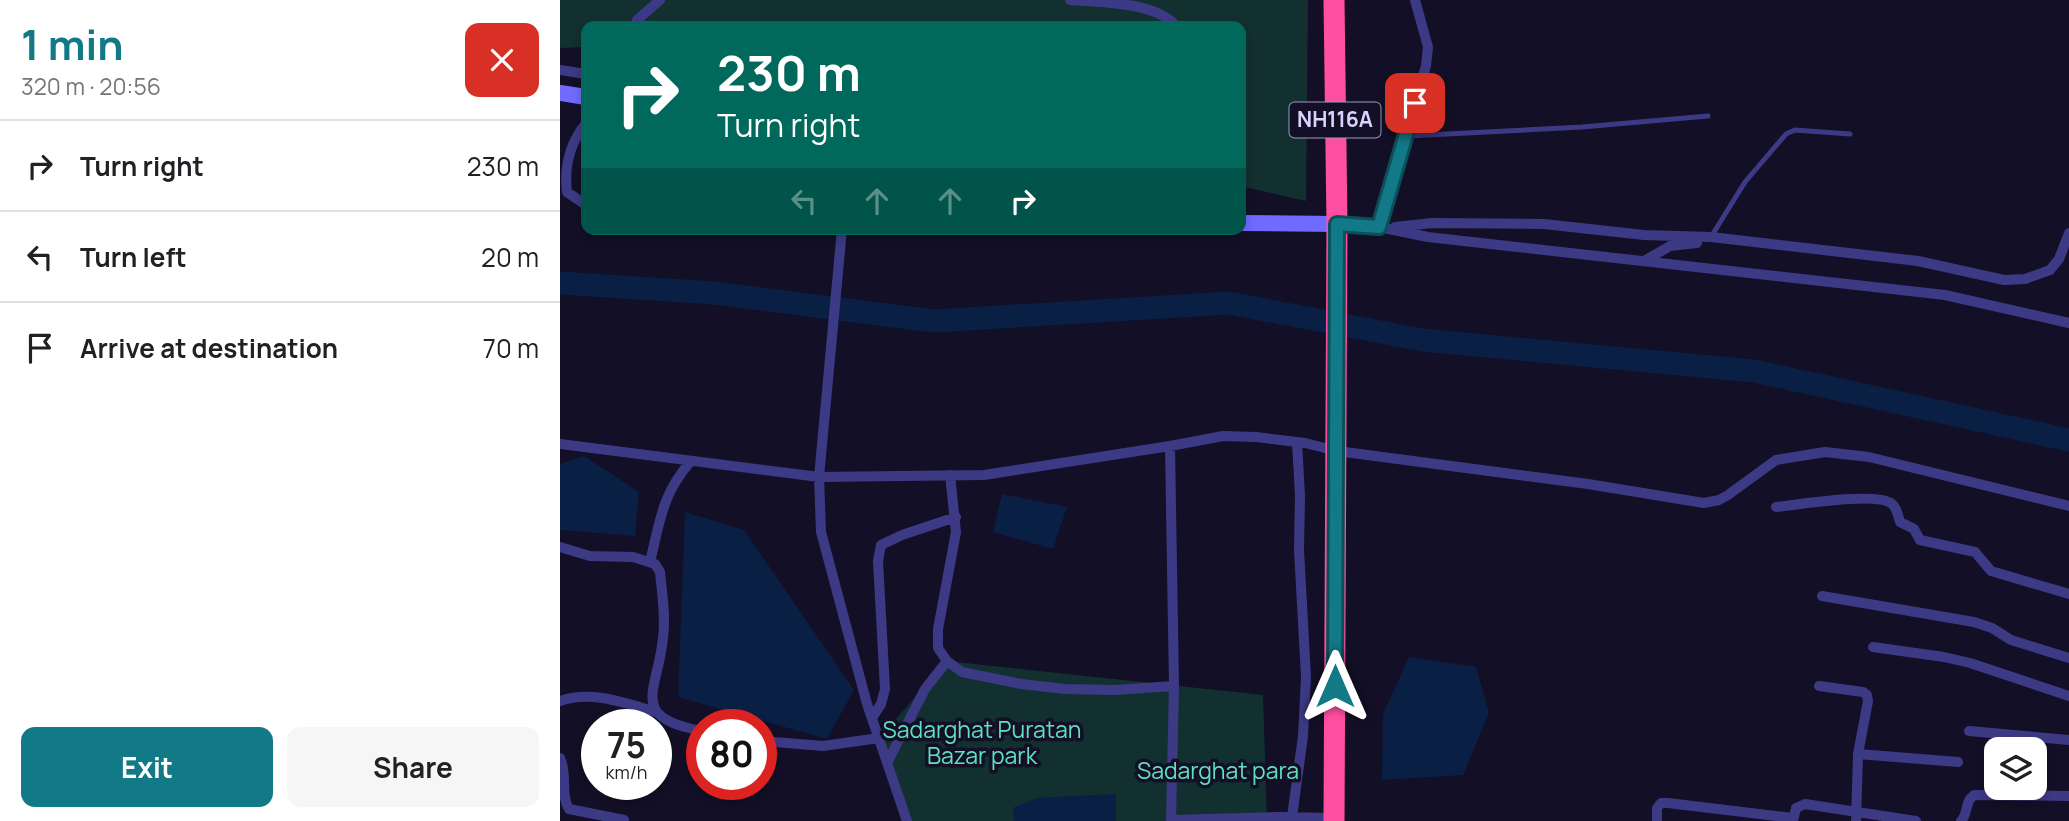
<!DOCTYPE html>
<meta charset="utf-8">
<style>
:root{--surface:#fff;--page:#f6f6f6;--text:#202124;--muted:#757577;--line:#e0e0e0;--accent:#127987}
body{margin:0;font-family:Manrope,sans-serif;background:var(--page);color:var(--text);height:100vh;display:flex;flex-direction:column;font-size:26px;white-space:nowrap}
*{box-sizing:border-box;margin:0}
p{font-size:23px;color:var(--muted)}
.icon{flex:none;width:38px;height:38px;fill:none;stroke:currentColor;stroke-width:2;stroke-linecap:round;stroke-linejoin:round}
.map{position:relative;flex:1;overflow:hidden}
.panel{display:flex;flex-direction:column;background:var(--surface);width:560px}
.panel>*{flex:none}
.top-card{position:absolute;left:21px;top:21px;width:665px;height:214px;border-radius:14px;box-shadow:0 4px 10px #0003;background:#00695c;color:#fff;overflow:hidden}
.tools{position:absolute;left:1424px;top:737px;display:grid;gap:14px}
.tools a{display:grid;place-items:center;width:63px;height:63px;border-radius:14px;background:var(--surface);box-shadow:0 4px 10px #0003;font-size:35px}
.speed{position:absolute;left:21px;top:709px;display:flex;gap:14px;font-size:35px;font-weight:700;text-align:center}
.speed>*{display:grid;place-content:center;width:91px;height:91px;border-radius:50%;background:var(--surface);box-shadow:0 4px 10px #0003;line-height:1}
.speed small{font-size:18px;font-weight:400}
.speed .limit{border:10px solid #d22;background:#fff;color:#111}
.pin{position:absolute;display:grid;place-items:center;width:60px;height:60px;color:#fff;margin:-30px;border-radius:14px;box-shadow:0 4px 10px #0006}
.me{position:absolute;width:77px;margin:-38px;rotate:0deg;stroke-linejoin:round;filter:drop-shadow(0 0 5px #0008)}
.turn{display:flex;align-items:center;gap:24px;height:147px;padding:0 21px;font-size:32px}
.turn .icon{width:91px;height:91px;stroke-width:2.5}
.turn b{display:block;font-size:49px;line-height:60px}
.lanes{display:flex;align-items:center;height:66px;padding:0 21px;background:#0003;justify-content:center;gap:35px;direction:ltr}
.lanes .off{opacity:.35}
.round{display:grid;place-items:center;flex:none;width:74px;height:74px;border-radius:14px;background:var(--page)}
.summary{display:flex;align-items:center;justify-content:space-between;height:119px;padding:0 21px}
h1{font-size:42px;font-weight:700;line-height:52px;color:var(--accent)}
.cta{display:flex;gap:14px;margin-top:auto;padding:14px 21px}
.cta a{flex:1;height:80px;border-radius:14px;background:var(--accent);color:#fff;font-size:28px;font-weight:700;line-height:80px;text-align:center}
.cta a+a{background:var(--page);color:var(--text)}
ul{padding:0;list-style:none}
li{display:flex;align-items:center;gap:21px;height:91px;padding:0 21px;border-top:2px solid var(--line)}
li div{flex:1}
li b{display:block;font-size:26px}
li em{font-style:normal}
main{display:flex;flex:1;min-height:0}
.map>svg:first-child{display:block}
.green{fill:#12302f}
.water{fill:#0a1f44}
.lines{fill:none;stroke-linecap:round;stroke-linejoin:round}
.river{stroke:#0a1f44;stroke-width:23}
.lane{stroke:#3d3a85;stroke-width:5}
.street{stroke:#3d3a85;stroke-width:10}
.secondary{stroke:#6f6bff;stroke-width:16}
.highway{stroke:#ff4fa3;stroke-width:21}
.route-casing{stroke:#0c4f58;stroke-width:18}
.route{stroke:#127987;stroke-width:12}
.labels{text-anchor:middle;stroke-width:7;stroke-linejoin:round;paint-order:stroke}
.shield{fill:#130f26;stroke:#9e99be;stroke-width:2}
.shield-label{font-size:21px;font-weight:bold;fill:#d9d4ff}
.park-label{font-size:23px;fill:#5fe0c0;stroke:#130f26}
</style>
<main>
<section class="panel">
<div class="summary"><div><h1>1 min</h1><p>320 m · 20:56</p></div><a class="round" style="background:#d93025;color:#fff"><svg class="icon" aria-label="close" viewBox="0 0 24 24"><path d="M6 6l12 12M18 6L6 18"/></svg></a></div>
<ul>
<li><svg class="icon" aria-label="right" viewBox="0 0 24 24"><path d="M7 20v-9h11M14 6l5 5-5 5"/></svg><div><b>Turn right</b></div><em>230 m</em></li>
<li><svg class="icon" aria-label="left" viewBox="0 0 24 24"><path d="M17 20v-9H6M10 6l-5 5 5 5"/></svg><div><b>Turn left</b></div><em>20 m</em></li>
<li><svg class="icon" aria-label="arrive" viewBox="0 0 24 24"><path d="M6 21V4h12l-3 4 3 4H6"/></svg><div><b>Arrive at destination</b></div><em>70 m</em></li>
</ul>
<div class="cta"><a>Exit</a><a>Share</a></div>
</section>
<div class="map">
<svg width="1509" height="821" viewBox="0 0 1509 821">
<rect width="100%" height="100%" fill="#130f26"/>
<!-- green -->
<path class="green" d="M0 0H748L746 201 681 186V26H26V47L0 48Z
M387 661 703 695 707 821H348L319 738Z"/>
<!-- water -->
<path class="water" d="M24 456 79 492 75 536 0 530V464Z
M442 494 507 507 493 549 433 532Z
M125 512 184 530 294 690 267 739 118 697Z
M849 657 916 667 929 713 903 775 822 780 823 714Z
M556 794V821H454L453 808 476 798Z"/>
<g class="lines">
<!-- river -->
<path class="river" d="M0 283 154 293 374 321 669 303 862 340 1194 371 1509 440"/>
<!-- lane -->
<path class="lane" d="M847 136 1022 127 1148 116
M1151 237 1185 182 1226 134 1235 130 1290 134"/>
<!-- street -->
<path class="street" d="M510 0C540 2 596 2 616 26
M76 26 77 20 100 0
M0 70 26 74
M26 123C10 143 4 167 7 192L26 205
M777 224 819 227 868 237 1385 295 1509 323
M819 227 866 66 868 47 855 0
M835 227 872 223 984 224 1084 235 1151 237 1358 261 1444 280 1465 279 1490 270 1499 259 1509 233
M282 229 259 477 261 532 307 704 347 821
M1084 261 1110 246 1137 243
M0 444 259 477 424 475 610 446 663 436 696 437 745 443 777 451 1028 484 1144 503 1159 500 1168 495 1216 460 1265 452 1309 457 1509 506
M610 446 614 686 611 821
M390 475 396 532 378 629V648L387 661 402 672 461 684 505 689 554 690 614 686
M1216 507C1238 505 1314 492 1331 503 1337 507 1338 516 1340 522L1354 529 1360 540 1415 552 1431 571 1509 594
M0 547 30 556 73 557 95 564 100 572C102 594 106 616 103 638 98 691 67 717 142 731
M90 562C100 521 102 494 131 461
M1262 596 1414 622 1432 628 1451 640 1509 658
M1313 647 1384 657 1410 663 1509 696
M1259 686 1303 692 1307 695 1308 701 1298 754 1296 821
M0 701C32 690 65 703 96 712
M312 718 321 704 325 689 318 561 321 545 342 535 396 517
M1409 731 1509 740
M201 741 263 746 319 738
M1298 754 1398 762
M0 758C8 774 0 795 9 809L64 820
M327 763 365 689 387 661
M732 817 743 736 746 677 739 550 740 496 737 442
M611 820 718 817 774 818
M1097 821V808L1101 803H1108L1233 818
M1233 821 1236 808 1245 804 1356 821
M1401 821C1409 813 1404 802 1414 795L1509 796"/>
<!-- secondary -->
<path class="secondary" d="M0 93 26 97
M681 223 777 224"/>
<!-- highway -->
<path class="highway" d="M774 0 777 224 774 821"/>
</g>
<g class="lines">
<defs>
<path id="route" d="M775 686 777 224 819 227 855 103"/>
</defs>
<!-- route casing -->
<use href="#route" class="route-casing"/>
<!-- route -->
<use href="#route" class="route"/>
</g>
<g class="labels">
<!-- shield labels -->
<rect class="shield" x="729.5" y="102.5" width="91" height="35" rx="5"/>
<g class="shield-label">
<text x="775" y="127">NH116A</text>
</g>
<!-- park labels -->
<g class="park-label">
<text x="422" y="738">Sadarghat Puratan<tspan x="422" dy="26">Bazar park</tspan></text>
<text x="658" y="779">Sadarghat para</text>
</g>
</g>
</svg>
<div class="tools">
<a><svg class="icon" aria-label="layers" viewBox="0 0 24 24"><path d="M12 4l9 5-9 5-9-5zM3 14l9 5 9-5"/></svg></a>
</div>
<div class="speed"><div>75<small>km/h</small></div><div class="limit">80</div></div>
<div class="pin" style="left:855px;top:103px;background:#d93025"><svg class="icon" aria-label="arrive" viewBox="0 0 24 24"><path d="M6 21V4h12l-3 4 3 4H6"/></svg></div>
<svg class="me" style="left:775px;top:686px" viewBox="-20 -20 40 40"><path d="M0-17L14 15 0 8-14 15z" fill="#127987" stroke="#fff" stroke-width="4"/></svg>
<div class="top-card">
<div class="turn"><svg class="icon" aria-label="right" viewBox="0 0 24 24"><path d="M7 20v-9h11M14 6l5 5-5 5"/></svg><div><b>230 m</b>Turn right</div></div>
<div class="lanes"><svg class="icon off" aria-label="left" viewBox="0 0 24 24"><path d="M17 20v-9H6M10 6l-5 5 5 5"/></svg><svg class="icon off" aria-label="ahead" viewBox="0 0 24 24"><path d="M12 20V5M6 11l6-6 6 6"/></svg><svg class="icon off" aria-label="ahead" viewBox="0 0 24 24"><path d="M12 20V5M6 11l6-6 6 6"/></svg><svg class="icon" aria-label="right" viewBox="0 0 24 24"><path d="M7 20v-9h11M14 6l5 5-5 5"/></svg></div>
</div>
</div>
</main>
